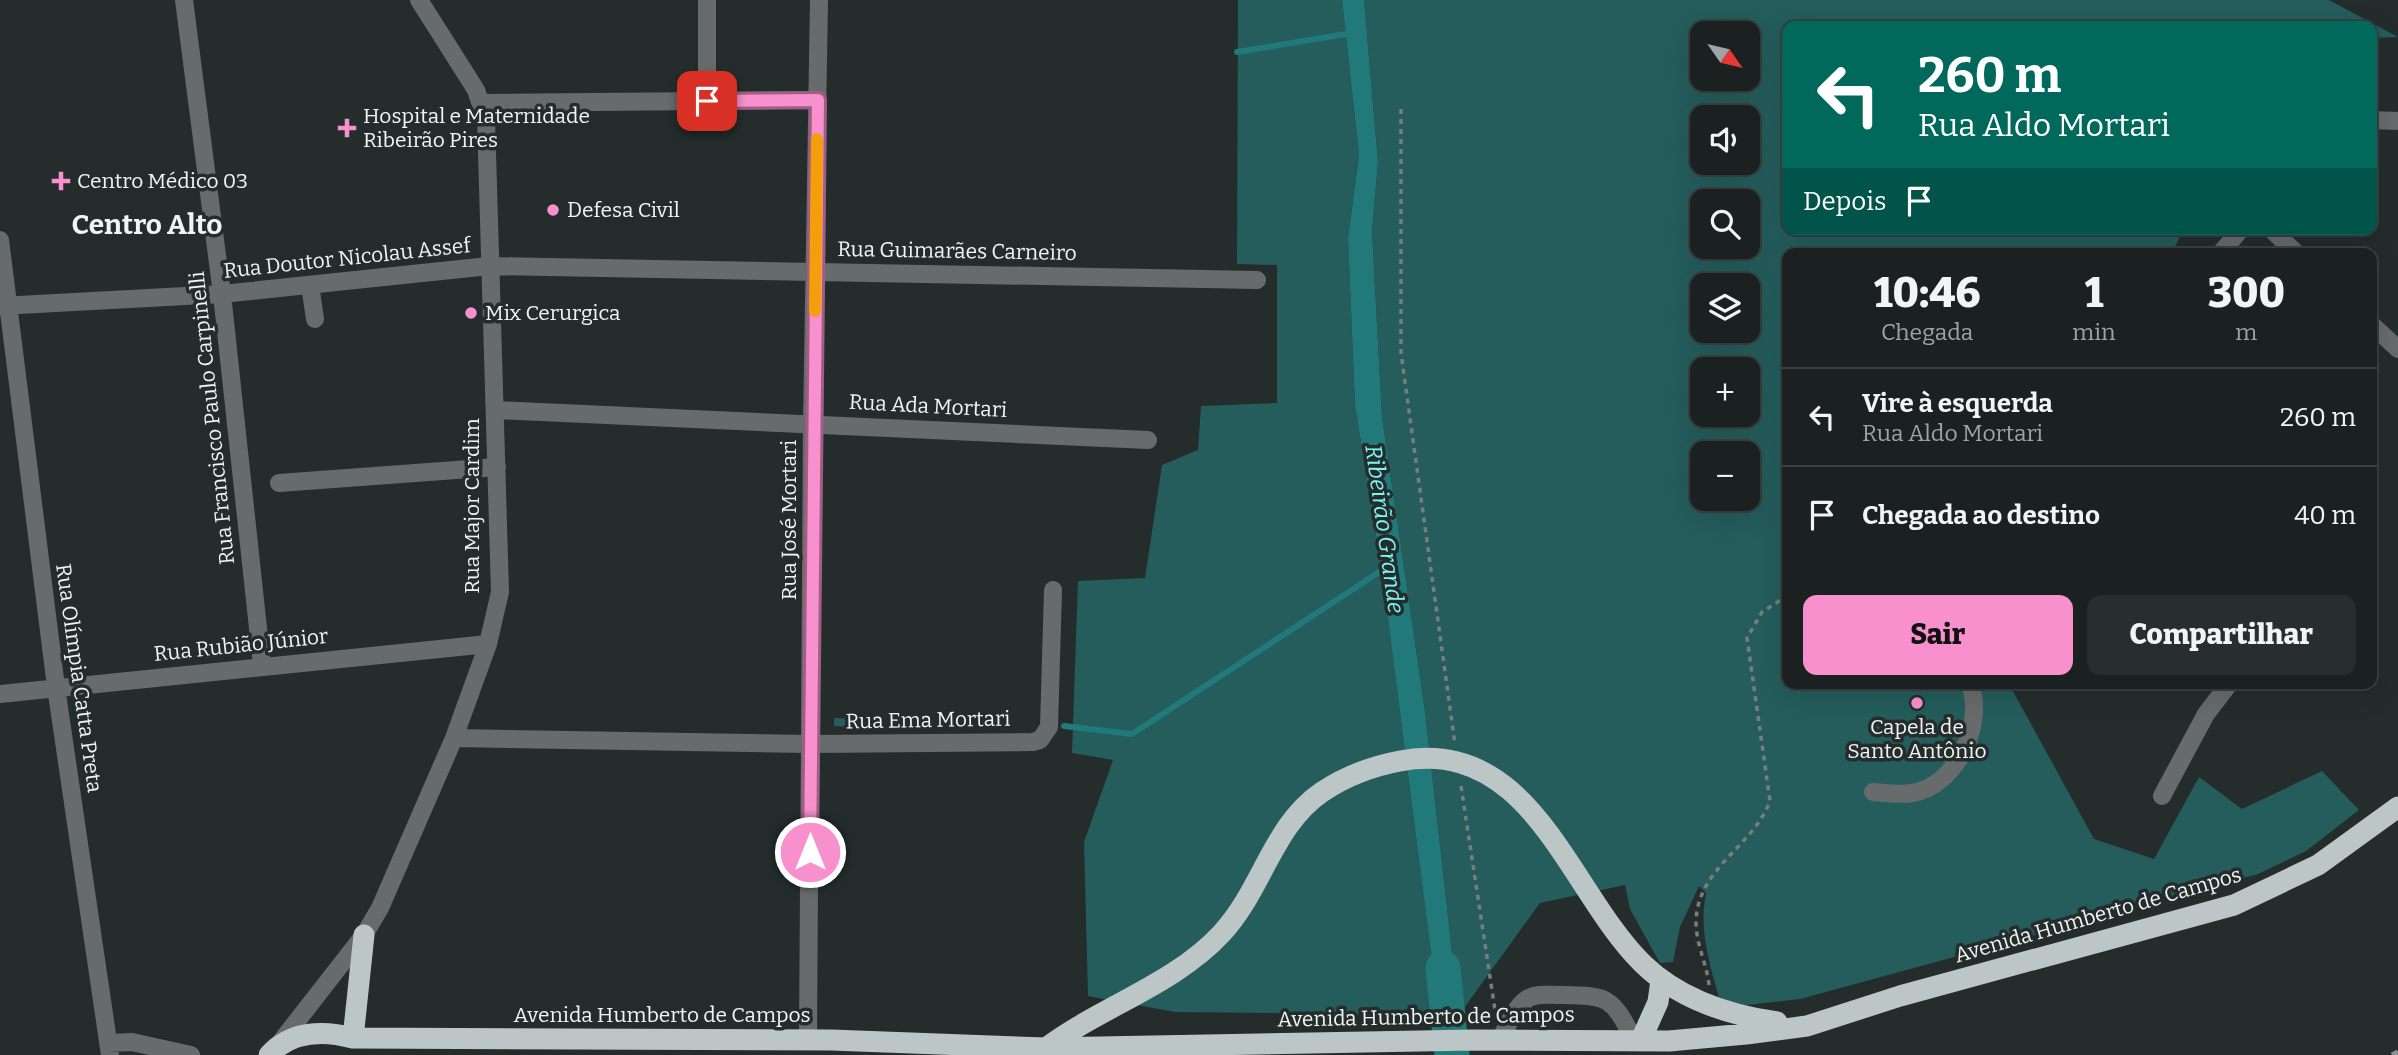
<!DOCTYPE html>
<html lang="pt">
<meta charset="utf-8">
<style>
:root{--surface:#1b2121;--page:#282e2e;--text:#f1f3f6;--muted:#a0a3a5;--line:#393e3f;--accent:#f790cd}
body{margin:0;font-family:Bitter,serif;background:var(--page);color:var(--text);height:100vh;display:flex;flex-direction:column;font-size:26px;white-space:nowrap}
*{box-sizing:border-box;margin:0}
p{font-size:23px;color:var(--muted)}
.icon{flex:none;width:38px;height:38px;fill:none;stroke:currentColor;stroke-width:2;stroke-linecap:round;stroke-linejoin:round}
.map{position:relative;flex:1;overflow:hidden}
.panel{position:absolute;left:1782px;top:248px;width:595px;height:441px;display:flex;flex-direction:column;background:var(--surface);border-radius:14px;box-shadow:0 7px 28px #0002,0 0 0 2px var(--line)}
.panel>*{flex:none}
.guide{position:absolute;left:1782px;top:21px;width:595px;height:214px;border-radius:14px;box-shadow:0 7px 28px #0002,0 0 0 2px var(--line);background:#00695c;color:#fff;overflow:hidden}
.needle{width:46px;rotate:124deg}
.tools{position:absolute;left:1690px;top:21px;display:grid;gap:14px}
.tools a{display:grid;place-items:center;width:70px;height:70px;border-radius:14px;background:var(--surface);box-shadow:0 7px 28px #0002,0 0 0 2px var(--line);font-size:35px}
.pin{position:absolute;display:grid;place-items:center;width:60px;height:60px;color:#fff;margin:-30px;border-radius:14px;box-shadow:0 4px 10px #0006}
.me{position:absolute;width:77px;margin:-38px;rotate:0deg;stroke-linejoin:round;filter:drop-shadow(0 0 5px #0008)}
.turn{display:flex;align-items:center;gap:24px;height:147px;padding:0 21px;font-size:32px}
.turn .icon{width:91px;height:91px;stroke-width:2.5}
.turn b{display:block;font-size:49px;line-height:60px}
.then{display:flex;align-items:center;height:66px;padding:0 21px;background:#0003;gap:14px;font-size:26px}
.eta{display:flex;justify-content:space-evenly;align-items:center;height:119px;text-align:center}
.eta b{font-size:42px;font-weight:800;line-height:49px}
.cta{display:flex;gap:14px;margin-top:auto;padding:14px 21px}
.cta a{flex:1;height:80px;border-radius:14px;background:var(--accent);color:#111;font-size:28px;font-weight:800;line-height:80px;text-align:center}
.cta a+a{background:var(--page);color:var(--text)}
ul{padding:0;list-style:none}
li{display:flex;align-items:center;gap:21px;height:98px;padding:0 21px;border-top:2px solid var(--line)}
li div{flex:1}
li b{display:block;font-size:26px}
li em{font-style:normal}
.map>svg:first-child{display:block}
.green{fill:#245d5c;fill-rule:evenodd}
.water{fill:#217979}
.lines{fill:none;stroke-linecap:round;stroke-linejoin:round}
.stream{stroke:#217979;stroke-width:6}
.river{stroke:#217979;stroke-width:35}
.path{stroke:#777e7d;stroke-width:3.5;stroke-dasharray:5 5;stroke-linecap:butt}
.minor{stroke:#686b6b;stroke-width:18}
.highway{stroke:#bdc6c6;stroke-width:21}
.rail{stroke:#8d9393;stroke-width:5;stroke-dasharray:10 5;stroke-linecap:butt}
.route-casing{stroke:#a15e85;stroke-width:18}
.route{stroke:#f790cd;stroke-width:12}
.slow{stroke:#f59e0b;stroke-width:12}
.poi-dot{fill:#f790cd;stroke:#242c2c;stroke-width:2.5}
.labels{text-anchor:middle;stroke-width:7;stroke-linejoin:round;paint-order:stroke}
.poi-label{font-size:21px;fill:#f0f5f4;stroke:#242c2c;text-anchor:start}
.street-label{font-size:21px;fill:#f0f5f4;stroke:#242c2c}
.water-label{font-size:23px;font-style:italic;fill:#7bf5f4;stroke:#242c2c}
.district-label{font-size:28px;font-weight:bold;fill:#f0f5f4;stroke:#242c2c}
</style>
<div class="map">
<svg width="2398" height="1055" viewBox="0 0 2398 1055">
<rect width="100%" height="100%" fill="#242c2c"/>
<!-- green -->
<path class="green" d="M1238 0H1342L1359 155 1348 238 1355 405 1382 573 1439 1015 1175 1012 1088 996 1084 842 1113 760 1072 753 1078 581 1145 578 1162 465 1198 450 1201 406 1277 403V265L1237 264Z
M1364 0H2329L2398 37 2371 38V26H1787V229H2184L2171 254H1787V684H2009L2094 839 2154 859 2199 777 2242 809 2322 771 2359 810 2306 851 2258 874 1800 999 1722 1008C1711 968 1698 933 1706 893L1699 886 1680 927 1673 962 1660 963 1630 909 1625 885 1540 903 1459 1015 1425 711 1382 417 1372 231 1378 162ZM1703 33H1748V79H1703ZM1703 117H1748V163H1703ZM1703 201H1748V247H1703ZM1703 285H1748V331H1703ZM1703 369H1748V415H1703ZM1703 453H1748V499H1703Z
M834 718 861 719 860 727 834 726Z"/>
<!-- water -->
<path class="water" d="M1342 0H1364L1378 162 1372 231 1382 417 1425 711 1459 1015H1439L1382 573 1355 405 1348 238 1359 155Z"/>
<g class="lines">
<!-- stream -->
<path class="stream" d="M1237 52 1352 33
M1064 726 1132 734 1387 567"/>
<!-- river -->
<path class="river" d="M1443 968 1452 1055"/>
<!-- path -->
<path class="path" d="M1401 109V353L1455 744
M1461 786 1495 1010
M1709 985C1707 964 1696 945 1696 922 1697 868 1753 847 1770 801L1747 638 1762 612 1787 596"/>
<!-- minor -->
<path class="minor" d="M184 0 222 294 262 665
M707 0V101
M482 103 818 100
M2371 120 2398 121
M2271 229 2297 254
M0 240 56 687 110 1055
M2220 254 2241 229
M310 285 315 319
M0 306 222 294 489 266 1257 280
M2371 324 2398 349
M496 410 1148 440
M279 483 497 467
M0 694 488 644
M454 738 810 744 1033 742 1040 740 1049 727 1053 590
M1873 792C1885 793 1900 795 1912 793 1956 786 1985 725 1970 684
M2162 796 2206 714 2229 684
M808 1040 812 423 819 0
M1500 1040C1507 1027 1514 1008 1527 999 1536 993 1548 995 1559 995 1608 996 1611 995 1634 1040
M108 1043 132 1042 191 1055
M279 1044 364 935 380 908 454 738 488 644 500 592 486 119 476 90 419 0"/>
<!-- highway -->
<path class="highway" d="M353 1038 364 935
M1641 1040 1658 1002 1661 980
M1046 1048C1102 1006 1174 985 1222 933 1262 890 1273 825 1322 792 1346 776 1373 766 1400 761 1532 736 1569 892 1643 964 1679 999 1728 1015 1777 1022
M269 1055C291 1031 323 1030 353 1038L831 1040 1046 1048 1474 1040 1669 1041 1746 1034 1807 1026 1900 996 2234 905 2318 865 2398 807"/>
<!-- rail -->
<path class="rail" d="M2392 1055 2398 1052"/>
</g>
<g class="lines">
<defs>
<path id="route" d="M707 101 818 100 810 852"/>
</defs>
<!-- route casing -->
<use href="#route" class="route-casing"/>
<!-- route -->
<use href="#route" class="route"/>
<!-- slow -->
<path class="slow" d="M815 311 817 139"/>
</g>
<!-- markers -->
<g class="poi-dot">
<path d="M343.5 117.5h7v7h7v7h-7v7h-7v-7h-7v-7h7z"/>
<path d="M57.5 170.5h7v7h7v7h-7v7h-7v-7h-7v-7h7z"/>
<circle cx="553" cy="210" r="7"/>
<circle cx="471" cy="313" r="7"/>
<circle cx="1917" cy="703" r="7"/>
</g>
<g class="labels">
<!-- poi labels -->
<g class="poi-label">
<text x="363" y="123">Hospital e Maternidade<tspan x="363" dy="24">Ribeirão Pires</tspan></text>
<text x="77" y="188">Centro Médico 03</text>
<text x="567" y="217">Defesa Civil</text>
<text x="485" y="320">Mix Cerurgica</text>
<text x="1917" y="734" text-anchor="middle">Capela de<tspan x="1917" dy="24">Santo Antônio</tspan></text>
</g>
<!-- street labels -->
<g class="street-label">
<text transform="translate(957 251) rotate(1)" y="7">Rua Guimarães Carneiro</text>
<text transform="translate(347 258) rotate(-6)" y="7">Rua Doutor Nicolau Assef</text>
<text transform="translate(928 406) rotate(3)" y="7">Rua Ada Mortari</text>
<text transform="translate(212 418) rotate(-96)" y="7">Rua Francisco Paulo Carpinelli</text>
<text transform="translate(472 506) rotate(-90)" y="7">Rua Major Cardim</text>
<text transform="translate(789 520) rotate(-90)" y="7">Rua José Mortari</text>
<text transform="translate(241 645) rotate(-6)" y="7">Rua Rubião Júnior</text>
<text transform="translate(79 678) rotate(82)" y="7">Rua Olímpia Catta Preta</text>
<text transform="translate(928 720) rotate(-1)" y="7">Rua Ema Mortari</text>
<text transform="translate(2098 915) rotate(-16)" y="7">Avenida Humberto de Campos</text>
<text x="662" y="1022">Avenida Humberto de Campos</text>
<text transform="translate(1426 1017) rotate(-1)" y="7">Avenida Humberto de Campos</text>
</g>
<!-- water labels -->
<g class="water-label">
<text transform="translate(1385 529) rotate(82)" y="8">Ribeirão Grande</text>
</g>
<!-- district labels -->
<g class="district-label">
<text x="147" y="234">Centro Alto</text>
</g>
</g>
</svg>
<div class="tools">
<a><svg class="needle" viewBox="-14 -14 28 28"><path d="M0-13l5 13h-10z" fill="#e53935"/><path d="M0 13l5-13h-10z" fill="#a0a3a5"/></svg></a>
<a><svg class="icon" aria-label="sound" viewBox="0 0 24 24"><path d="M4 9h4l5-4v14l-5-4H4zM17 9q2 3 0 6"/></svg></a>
<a><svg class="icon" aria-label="search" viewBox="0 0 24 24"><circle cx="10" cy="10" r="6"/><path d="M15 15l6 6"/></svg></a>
<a><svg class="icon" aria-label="layers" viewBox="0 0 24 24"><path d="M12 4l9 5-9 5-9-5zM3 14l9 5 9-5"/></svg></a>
<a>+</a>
<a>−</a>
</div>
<div class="pin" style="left:707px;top:101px;background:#d93025"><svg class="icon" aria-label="arrive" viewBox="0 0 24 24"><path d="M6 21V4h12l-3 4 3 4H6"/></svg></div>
<svg class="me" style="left:810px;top:852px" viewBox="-20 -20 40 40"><circle r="17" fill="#f790cd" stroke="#fff" stroke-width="3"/><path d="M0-11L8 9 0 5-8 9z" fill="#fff"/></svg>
<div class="guide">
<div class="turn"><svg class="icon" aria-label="left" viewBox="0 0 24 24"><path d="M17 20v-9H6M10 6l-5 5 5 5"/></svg><div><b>260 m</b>Rua Aldo Mortari</div></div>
<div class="then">Depois<svg class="icon" aria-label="arrive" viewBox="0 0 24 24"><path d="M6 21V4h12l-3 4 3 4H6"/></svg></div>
</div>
<section class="panel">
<div class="eta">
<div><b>10:46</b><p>Chegada</p></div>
<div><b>1</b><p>min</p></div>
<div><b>300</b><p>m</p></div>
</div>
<ul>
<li><svg class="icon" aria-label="left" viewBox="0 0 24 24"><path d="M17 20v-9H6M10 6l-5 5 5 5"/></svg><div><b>Vire à esquerda</b><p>Rua Aldo Mortari</p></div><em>260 m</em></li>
<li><svg class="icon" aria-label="arrive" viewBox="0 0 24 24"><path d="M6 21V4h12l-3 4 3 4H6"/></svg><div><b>Chegada ao destino</b></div><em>40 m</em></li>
</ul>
<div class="cta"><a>Sair</a><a>Compartilhar</a></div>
</section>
</div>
